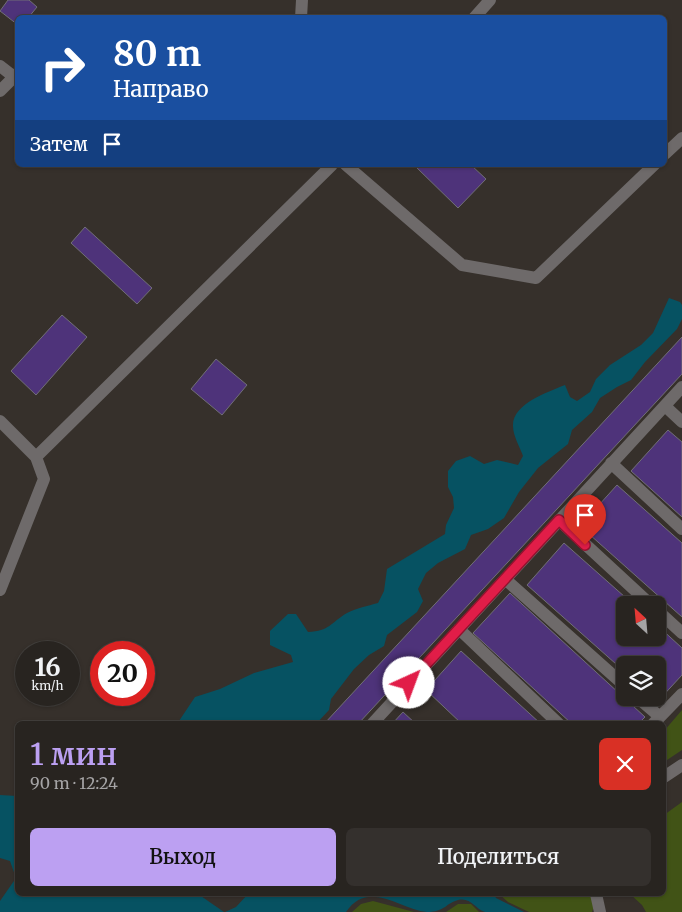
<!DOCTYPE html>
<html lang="ru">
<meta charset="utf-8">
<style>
:root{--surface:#282420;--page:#34302d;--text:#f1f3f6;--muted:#a5a4a5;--line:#44413e;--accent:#bca0f2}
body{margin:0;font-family:Merriweather,serif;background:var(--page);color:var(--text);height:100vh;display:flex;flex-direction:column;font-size:19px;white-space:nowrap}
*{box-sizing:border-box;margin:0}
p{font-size:16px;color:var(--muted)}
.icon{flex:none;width:28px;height:28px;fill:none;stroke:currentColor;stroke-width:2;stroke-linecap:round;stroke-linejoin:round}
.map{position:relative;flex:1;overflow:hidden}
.drawer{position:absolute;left:15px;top:721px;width:651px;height:175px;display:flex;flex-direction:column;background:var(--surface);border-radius:8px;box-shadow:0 1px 4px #0004,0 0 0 1px var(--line)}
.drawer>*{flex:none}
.top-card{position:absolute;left:15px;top:15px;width:652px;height:152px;border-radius:8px;box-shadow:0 1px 4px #0004,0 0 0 1px var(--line);background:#1a4fa0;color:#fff;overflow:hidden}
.needle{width:32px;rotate:334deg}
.controls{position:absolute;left:616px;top:596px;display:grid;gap:10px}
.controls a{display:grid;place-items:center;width:50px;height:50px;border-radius:8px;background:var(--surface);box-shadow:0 1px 4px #0004,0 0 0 1px var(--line);font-size:25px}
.speed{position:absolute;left:15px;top:641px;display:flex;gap:10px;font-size:25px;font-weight:700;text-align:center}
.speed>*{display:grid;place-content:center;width:65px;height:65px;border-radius:50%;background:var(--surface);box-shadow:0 1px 4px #0004,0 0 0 1px var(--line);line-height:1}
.speed small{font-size:12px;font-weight:400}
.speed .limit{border:8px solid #d22;background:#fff;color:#111}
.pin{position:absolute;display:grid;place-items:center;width:42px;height:42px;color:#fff;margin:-51px -21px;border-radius:50% 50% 50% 0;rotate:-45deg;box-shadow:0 0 5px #0007}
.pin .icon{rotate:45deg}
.me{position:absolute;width:55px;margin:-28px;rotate:43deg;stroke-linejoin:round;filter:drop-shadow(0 0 4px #0008)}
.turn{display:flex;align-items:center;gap:18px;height:105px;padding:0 15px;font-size:22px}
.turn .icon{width:65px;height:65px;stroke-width:2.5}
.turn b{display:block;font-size:35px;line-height:42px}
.then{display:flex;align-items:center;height:48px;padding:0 15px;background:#0003;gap:10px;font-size:19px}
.round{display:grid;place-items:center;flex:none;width:52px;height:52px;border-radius:8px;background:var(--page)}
.overview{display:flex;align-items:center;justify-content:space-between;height:85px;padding:0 15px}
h1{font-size:30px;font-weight:600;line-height:38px;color:var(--accent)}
.button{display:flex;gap:10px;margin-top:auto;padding:10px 15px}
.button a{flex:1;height:58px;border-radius:8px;background:var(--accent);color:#111;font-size:20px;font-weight:600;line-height:58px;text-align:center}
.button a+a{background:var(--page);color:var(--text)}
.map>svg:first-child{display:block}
.green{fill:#415316}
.water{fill:#065262}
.building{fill:#4e337a;stroke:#716f77}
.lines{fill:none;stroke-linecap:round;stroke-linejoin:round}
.minor{stroke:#6e6a6a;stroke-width:12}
.route-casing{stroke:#92132f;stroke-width:12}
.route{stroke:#e11d48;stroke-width:9}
</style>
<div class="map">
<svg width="682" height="912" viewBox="0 0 682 912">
<rect width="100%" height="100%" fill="#36302b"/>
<!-- green -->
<path class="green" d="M682 710V750L664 762V731Z
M682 802V912H646L642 905 630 894H664V815Z
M499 894H591L595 903 592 912H529L508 902Z
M373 901 414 912H352L361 904Z
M458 904H471L479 912H446Z"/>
<!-- water -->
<path class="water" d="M669 298 680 302 682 305V319L677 329 645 362 631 380 617 387 600 398 592 412 572 430 568 444 538 468 519 492 504 518 488 529 471 535 465 549 438 563 426 573 418 589 423 601 417 612 387 635 384 646 369 655 354 669 331 699 329 710 316 724H177L195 697 220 689 254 673 293 662 291 655 270 645V631L288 614H296L308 632C330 631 330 623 347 613 357 608 367 606 378 603L384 591 387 569 445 534 446 525 454 508 453 497 448 487V471L456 461 470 456 484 464 497 460 518 465 523 456C520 447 513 436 513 426 512 404 548 392 565 385L570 397 577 401 590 392 596 379 610 365 641 345 653 333Z
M0 795 17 796 18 894H198L224 912H0V901L16 878 10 861 0 858Z
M248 894H494L496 898 524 912C515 912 493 912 485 912 475 909 471 897 458 900 446 903 445 912 427 912 400 909 368 879 346 912H225L236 907Z"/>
<!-- building -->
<path class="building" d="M8 0H29L37 7 28 18H18V25L0 11Z
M414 165H471L486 179 458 208Z
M85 227 152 288 137 304 71 243Z
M62 315 87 337 36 395 11 371Z
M682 337V374L358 724H324Z
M216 359 247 385 222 415 191 389Z
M668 430 682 442V517L631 471Z
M617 485 682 543V617L580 526Z
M564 543 634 605H625V638H658V626L682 648V675L658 701 654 698H658V665H625V672L527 585Z
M510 593 645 717 638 724H572L473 633Z
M461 651 541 724H462L426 690Z
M403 712 416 724H392Z"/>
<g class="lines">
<!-- minor -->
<path class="minor" d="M301 18 302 0
M474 18 490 0
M0 66 18 80
M0 91 18 73
M665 154 682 138
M346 165 462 265 536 278 654 165
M665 406 682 422
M0 421 36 457 44 479 0 590
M36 457 332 165
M611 463 682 529
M559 520 651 605
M505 579 625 686
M658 611 682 633
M459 629 559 724
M638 698 659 716
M372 724 682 387
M653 724 682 694
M664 777 682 765
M596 894 600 912"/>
</g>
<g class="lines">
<defs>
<path id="route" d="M409 683 559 520 585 545"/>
</defs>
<!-- route casing -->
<use href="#route" class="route-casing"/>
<!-- route -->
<use href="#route" class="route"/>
</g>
</svg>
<div class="controls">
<a><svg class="needle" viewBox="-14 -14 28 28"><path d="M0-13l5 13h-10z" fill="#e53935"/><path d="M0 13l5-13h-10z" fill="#a5a4a5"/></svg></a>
<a><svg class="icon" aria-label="layers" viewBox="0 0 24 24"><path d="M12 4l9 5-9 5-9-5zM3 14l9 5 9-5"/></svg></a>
</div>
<div class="speed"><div>16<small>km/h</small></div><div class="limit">20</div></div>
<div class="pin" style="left:585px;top:545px;background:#d93025"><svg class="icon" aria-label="arrive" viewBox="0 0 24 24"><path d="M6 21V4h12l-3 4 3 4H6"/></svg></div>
<svg class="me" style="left:409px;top:683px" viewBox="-20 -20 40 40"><circle r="19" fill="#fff"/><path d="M0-13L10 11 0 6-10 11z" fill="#e11d48"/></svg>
<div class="top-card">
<div class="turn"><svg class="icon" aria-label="right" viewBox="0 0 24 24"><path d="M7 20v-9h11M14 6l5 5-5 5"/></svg><div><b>80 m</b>Направо</div></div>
<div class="then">Затем<svg class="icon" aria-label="arrive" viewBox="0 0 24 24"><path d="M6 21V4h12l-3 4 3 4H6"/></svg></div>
</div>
<section class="drawer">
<div class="overview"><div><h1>1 мин</h1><p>90 m · 12:24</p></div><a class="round" style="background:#d93025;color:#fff"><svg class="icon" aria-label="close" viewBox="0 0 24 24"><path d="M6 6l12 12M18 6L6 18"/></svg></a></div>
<div class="button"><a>Выход</a><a>Поделиться</a></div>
</section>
</div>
